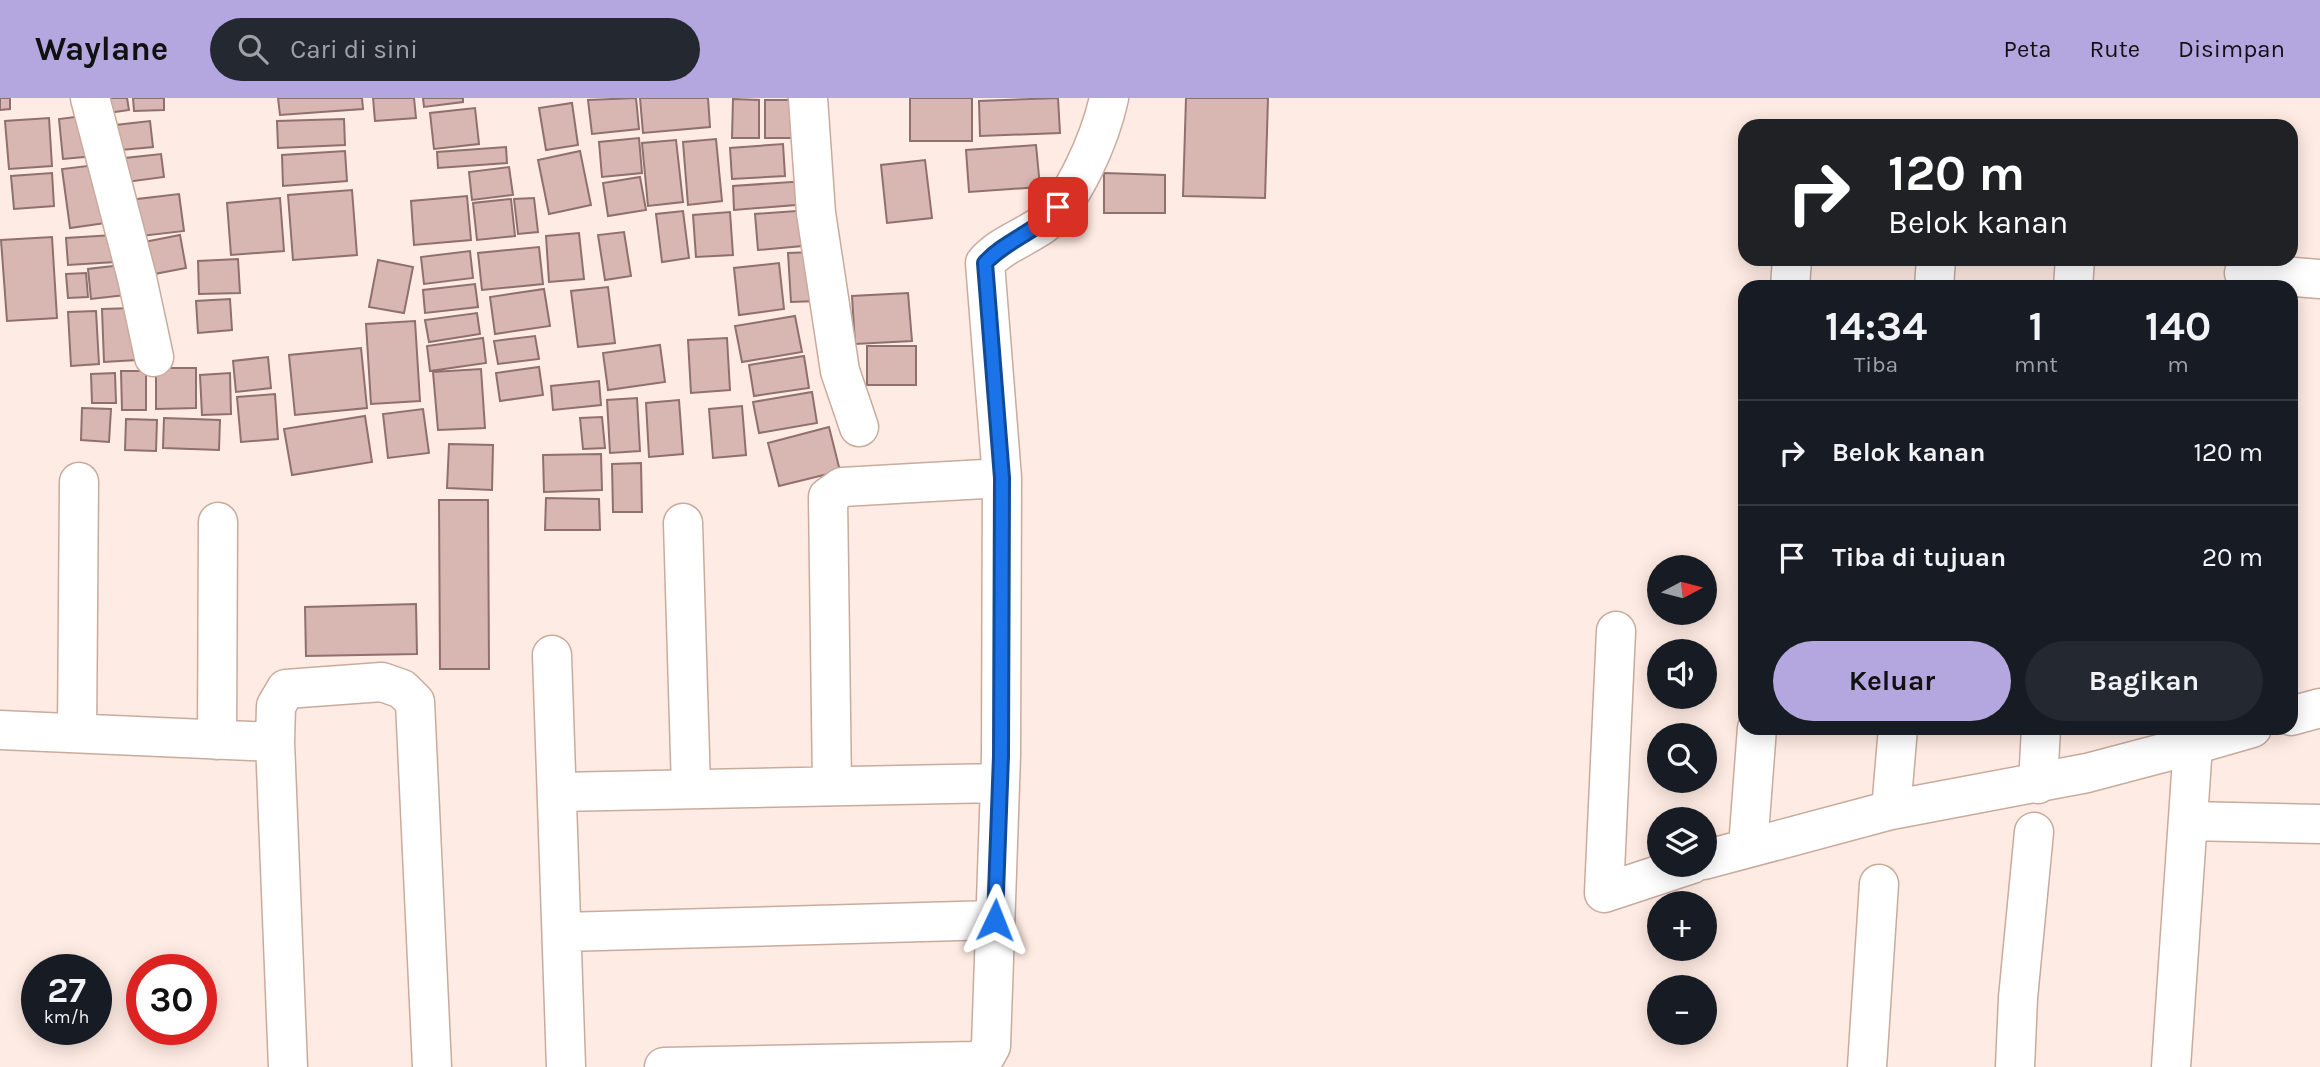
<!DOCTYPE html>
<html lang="id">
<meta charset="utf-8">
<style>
:root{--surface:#171b24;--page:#242831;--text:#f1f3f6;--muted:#9ea1a6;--line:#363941;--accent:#b4a7df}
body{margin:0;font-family:Karla,sans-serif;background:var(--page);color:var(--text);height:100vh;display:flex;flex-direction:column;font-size:26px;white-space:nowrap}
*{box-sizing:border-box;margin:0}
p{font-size:23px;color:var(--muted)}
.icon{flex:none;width:38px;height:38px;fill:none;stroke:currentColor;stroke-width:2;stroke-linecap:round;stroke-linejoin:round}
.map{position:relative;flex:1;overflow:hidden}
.sheet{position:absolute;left:1738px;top:182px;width:560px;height:455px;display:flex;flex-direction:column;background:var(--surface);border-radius:21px;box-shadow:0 4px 18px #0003}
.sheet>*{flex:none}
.banner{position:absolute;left:1738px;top:21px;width:560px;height:147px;border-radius:21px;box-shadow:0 4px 18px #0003;background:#202124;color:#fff;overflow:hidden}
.needle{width:46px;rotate:83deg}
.buttons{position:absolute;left:1647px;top:457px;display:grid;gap:14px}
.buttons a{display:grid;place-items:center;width:70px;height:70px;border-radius:50%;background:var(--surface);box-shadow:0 4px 18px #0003;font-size:35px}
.speed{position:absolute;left:21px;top:856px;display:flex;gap:14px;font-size:35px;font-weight:700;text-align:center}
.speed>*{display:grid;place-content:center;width:91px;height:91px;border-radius:50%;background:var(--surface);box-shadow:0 4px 18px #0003;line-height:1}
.speed small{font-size:18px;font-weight:400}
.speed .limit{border:10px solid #d22;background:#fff;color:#111}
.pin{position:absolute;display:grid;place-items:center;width:60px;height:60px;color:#fff;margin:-30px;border-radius:14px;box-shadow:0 4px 10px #0006}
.me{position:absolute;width:77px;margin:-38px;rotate:2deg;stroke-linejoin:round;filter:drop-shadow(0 0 5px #0008)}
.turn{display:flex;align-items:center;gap:24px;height:147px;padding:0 35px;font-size:32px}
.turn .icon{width:91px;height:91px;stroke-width:2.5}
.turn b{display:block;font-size:49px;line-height:60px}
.eta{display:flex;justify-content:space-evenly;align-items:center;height:119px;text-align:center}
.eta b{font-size:42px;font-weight:700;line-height:49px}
.action{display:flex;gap:14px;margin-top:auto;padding:14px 35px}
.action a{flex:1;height:80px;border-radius:42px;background:var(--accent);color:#111;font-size:28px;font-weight:700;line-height:80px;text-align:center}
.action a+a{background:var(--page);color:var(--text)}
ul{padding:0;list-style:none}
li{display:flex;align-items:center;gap:21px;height:105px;padding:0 35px;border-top:2px solid var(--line)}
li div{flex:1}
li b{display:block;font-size:26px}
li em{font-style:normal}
header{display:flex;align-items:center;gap:42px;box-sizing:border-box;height:98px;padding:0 35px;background:var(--accent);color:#111}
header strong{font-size:33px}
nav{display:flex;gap:38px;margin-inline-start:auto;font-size:24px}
.search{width:490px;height:63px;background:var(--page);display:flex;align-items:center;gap:18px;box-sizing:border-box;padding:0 24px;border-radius:38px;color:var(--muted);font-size:26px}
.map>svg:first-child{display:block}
.building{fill:#d8b7b2;stroke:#8f706c;stroke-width:2}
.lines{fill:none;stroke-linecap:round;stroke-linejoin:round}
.street-casing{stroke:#c9ab9e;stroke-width:41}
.street{stroke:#fff;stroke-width:38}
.route-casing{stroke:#114b97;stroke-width:18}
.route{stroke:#1a73e8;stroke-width:12}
</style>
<header>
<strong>Waylane</strong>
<div class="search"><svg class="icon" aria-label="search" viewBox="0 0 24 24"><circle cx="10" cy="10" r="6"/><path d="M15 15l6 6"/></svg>Cari di sini</div>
<nav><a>Peta</a><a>Rute</a><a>Disimpan</a></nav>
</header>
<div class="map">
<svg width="2320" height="969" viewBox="0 0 2320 969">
<rect width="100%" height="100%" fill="#feebe3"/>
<!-- building -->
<path class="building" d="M0 0H10V11L0 12Z
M99 0H127L129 12 101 16Z
M133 0H164V12L134 13Z
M278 0H362L363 11 280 17Z
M373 0H414L416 20 375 23Z
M423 0H463V4L424 9Z
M636 0 639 31 592 36 588 2Z
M640 0H708L710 29 643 35Z
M910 0H972V43H910Z
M1058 0 1060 35 980 38 979 3Z
M1186 0H1268L1265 100 1183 98Z
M733 1 759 2V40H732Z
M765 2H794V40H765Z
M572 5 578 47 546 52 539 10Z
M475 10 479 46 434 51 430 15Z
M90 17 95 58 63 61 59 21Z
M49 20 52 68 9 71 5 23Z
M344 21 345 47 278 50 277 23Z
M150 23 153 49 110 53 107 28Z
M639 40 642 75 602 79 599 44Z
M716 41 722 103 688 107 683 44Z
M676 42 683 104 648 108 642 45Z
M783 46 785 78 732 81 730 50Z
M1036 47 1040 89 969 94 966 52Z
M506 49 507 65 438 70 437 54Z
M345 53 347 83 283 88 282 57Z
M580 53 591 107 549 116 538 62Z
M161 56 164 79 119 85 116 61Z
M925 62 932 120 887 125 881 67Z
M104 66 113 124 70 130 62 71Z
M509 69 513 97 472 102 469 74Z
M52 75 54 108 14 111 11 78Z
M1104 75 1165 77V115H1104Z
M640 79 646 112 608 118 603 85Z
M806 83 808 106 734 112 733 88Z
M352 92 357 157 293 162 288 97Z
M179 96 184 133 133 139 129 102Z
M467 98 471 142 414 147 411 103Z
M280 100 284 153 231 157 227 105Z
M534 100 538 134 518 136 514 101Z
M511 101 515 138 477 142 473 105Z
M810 112 813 147 758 152 755 116Z
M683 113 689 160 662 164 656 116Z
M730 114 733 157 696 159 693 117Z
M624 134 631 178 605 182 598 137Z
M579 135 584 181 549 184 546 138Z
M113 137 115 164 68 167 66 140Z
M180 137 186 170 144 178 139 145Z
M52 139 57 220 7 223 1 142Z
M539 149 543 186 482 192 478 155Z
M470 153 473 180 424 186 421 159Z
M815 154 817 203 791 204 788 155Z
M238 161 240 195 199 196 198 163Z
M378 162 413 169 404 215 369 209Z
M779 165 784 211 739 217 734 170Z
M130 166 134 196 91 201 88 171Z
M86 175 88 199 68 200 66 176Z
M475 186 478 209 425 215 423 192Z
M608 189 615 245 578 249 571 193Z
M544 191 550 228 495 236 490 199Z
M908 195 912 243 855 246 852 198Z
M230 201 232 232 198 235 196 203Z
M135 210 137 262 104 264 102 211Z
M96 213 99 266 71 268 68 214Z
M477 215 480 236 429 244 425 222Z
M795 218 802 254 742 264 735 228Z
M415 223 420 303 371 306 366 226Z
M535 238 539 261 498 266 494 243Z
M483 240 486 265 430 273 427 248Z
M727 240 730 292 691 295 688 242Z
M660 247 665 284 608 292 603 255Z
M867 248H916V287H867Z
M361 250 367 310 295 317 289 257Z
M804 258 809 290 754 298 749 267Z
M268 259 271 290 236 294 233 263Z
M539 269 543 297 500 303 496 275Z
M156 270H196V310L156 311Z
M481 271 485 330 438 332 433 274Z
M121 273H146V312H122Z
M115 275 116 305H92L91 276Z
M230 275 231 316 202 317 200 277Z
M599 283 601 307 553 312 551 288Z
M812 294 817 325 759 335 753 304Z
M275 296 278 341 241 344 237 299Z
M637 300 640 353 610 355 607 302Z
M679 302 683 356 649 359 646 305Z
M742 308 746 357 713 360 709 311Z
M82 310 111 311 109 344 81 342Z
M423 311 429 355 388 360 383 316Z
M365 318 372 364 292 377 284 331Z
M602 319 605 350 583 351 580 320Z
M164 320 220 322 219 352 163 350Z
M126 321 157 322 156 353 125 352Z
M829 329 840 373 779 388 768 345Z
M449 346 493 347 492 392 447 390Z
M601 356 602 392 544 394 543 357Z
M641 365 642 414H613L612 366Z
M546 400 599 401 600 432H545Z
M439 402H488L489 571H440Z
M416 506 417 556 306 558 305 509Z"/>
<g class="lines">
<defs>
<path id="street" d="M90 0 137 180 154 259
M808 0 816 115 840 273 859 329
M2244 175 2320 181
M1790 189 1792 161
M1934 189 1936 161
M2073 189 2075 161
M683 425 691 690
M1616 533 1604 795 1692 766
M552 557 566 969
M2291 618 2320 610
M1898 630 1891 712 2087 675 2193 647 2171 969
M0 632 275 644
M77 635 79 384
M217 642 218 424
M2193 647 2252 630
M2038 686 2041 630
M832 688 828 399 842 389 1002 380
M559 694 999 685
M2188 723 2320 726
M1748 749 1757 630
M1704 762 1891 712
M563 834 995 822
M288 969 275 644 276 608 286 591 382 584 402 591 415 604 432 969
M664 969 976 963 986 957 991 948 1001 658 1002 380 985 165C1001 147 1022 141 1042 127 1074 104 1101 37 1109 0
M1867 969 1879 786
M2015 969 2018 900 2034 734"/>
</defs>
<!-- street casing -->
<use href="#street" class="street-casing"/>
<!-- street -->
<use href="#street" class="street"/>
</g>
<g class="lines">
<defs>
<path id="route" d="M995 822 1001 658 1002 380 985 165C1006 142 1037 134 1058 109"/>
</defs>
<!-- route casing -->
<use href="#route" class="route-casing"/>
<!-- route -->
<use href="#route" class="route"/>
</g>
</svg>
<div class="buttons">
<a><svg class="needle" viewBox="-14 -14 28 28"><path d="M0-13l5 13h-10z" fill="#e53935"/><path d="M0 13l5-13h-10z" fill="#9ea1a6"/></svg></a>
<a><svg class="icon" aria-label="sound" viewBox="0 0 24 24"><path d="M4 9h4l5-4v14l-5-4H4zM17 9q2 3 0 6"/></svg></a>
<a><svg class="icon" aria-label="search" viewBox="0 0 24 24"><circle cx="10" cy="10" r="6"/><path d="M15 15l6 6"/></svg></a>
<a><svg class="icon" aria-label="layers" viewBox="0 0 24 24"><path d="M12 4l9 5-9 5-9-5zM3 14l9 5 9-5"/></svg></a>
<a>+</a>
<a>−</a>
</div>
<div class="speed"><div>27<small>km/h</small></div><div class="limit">30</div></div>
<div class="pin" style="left:1058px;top:109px;background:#d93025"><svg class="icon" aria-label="arrive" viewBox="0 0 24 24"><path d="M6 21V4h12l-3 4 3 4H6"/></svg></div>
<svg class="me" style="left:995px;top:822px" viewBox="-20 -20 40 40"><path d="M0-17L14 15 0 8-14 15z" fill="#1a73e8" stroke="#fff" stroke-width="4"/></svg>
<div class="banner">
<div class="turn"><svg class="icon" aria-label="right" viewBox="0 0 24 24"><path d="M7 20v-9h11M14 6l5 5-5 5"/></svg><div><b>120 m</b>Belok kanan</div></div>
</div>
<section class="sheet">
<div class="eta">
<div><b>14:34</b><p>Tiba</p></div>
<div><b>1</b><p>mnt</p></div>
<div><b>140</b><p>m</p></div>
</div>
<ul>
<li><svg class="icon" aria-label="right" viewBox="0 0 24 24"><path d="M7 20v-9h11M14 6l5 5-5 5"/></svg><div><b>Belok kanan</b></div><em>120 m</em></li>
<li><svg class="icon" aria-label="arrive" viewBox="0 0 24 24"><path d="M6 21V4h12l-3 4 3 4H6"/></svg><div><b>Tiba di tujuan</b></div><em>20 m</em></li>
</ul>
<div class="action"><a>Keluar</a><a>Bagikan</a></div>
</section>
</div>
